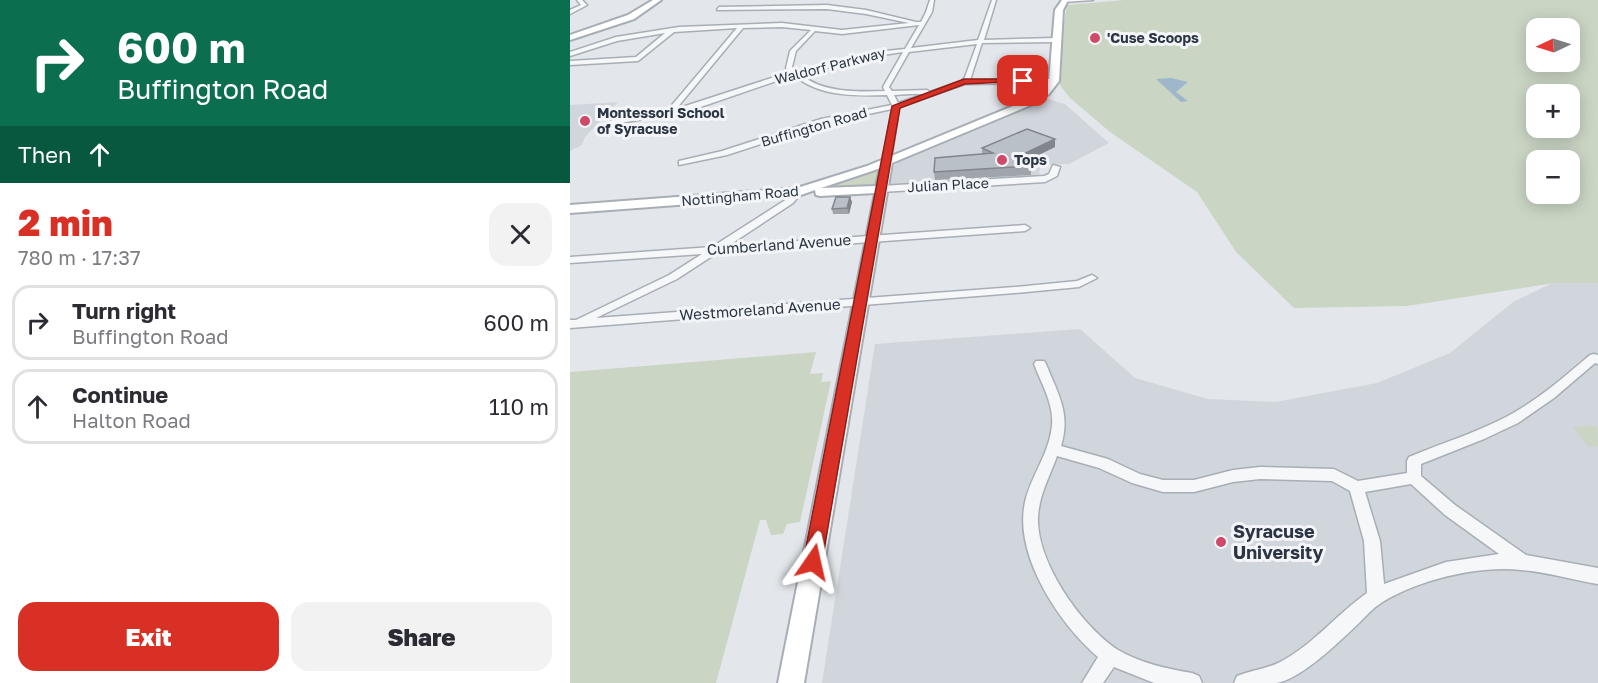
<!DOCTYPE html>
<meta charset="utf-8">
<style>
:root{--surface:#fff;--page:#f2f2f3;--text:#2b2b33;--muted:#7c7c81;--line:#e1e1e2;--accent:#d93025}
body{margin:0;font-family:"Golos Text",sans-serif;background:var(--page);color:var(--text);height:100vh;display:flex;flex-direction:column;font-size:22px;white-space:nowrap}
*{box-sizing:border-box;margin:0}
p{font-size:20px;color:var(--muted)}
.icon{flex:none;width:33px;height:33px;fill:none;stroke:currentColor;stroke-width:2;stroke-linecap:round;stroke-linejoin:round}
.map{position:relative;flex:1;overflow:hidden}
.sheet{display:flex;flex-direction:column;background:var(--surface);width:570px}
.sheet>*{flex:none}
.guide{background:#0b6e4f;color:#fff;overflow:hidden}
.needle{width:39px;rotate:266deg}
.buttons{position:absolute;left:956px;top:18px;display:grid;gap:12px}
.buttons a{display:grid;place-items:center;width:54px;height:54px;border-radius:12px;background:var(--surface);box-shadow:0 3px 15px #0003;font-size:30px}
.pin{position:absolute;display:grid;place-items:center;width:51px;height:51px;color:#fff;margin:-26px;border-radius:12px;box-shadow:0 3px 9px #0006}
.me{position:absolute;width:66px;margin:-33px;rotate:11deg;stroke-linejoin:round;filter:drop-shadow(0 0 4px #0008)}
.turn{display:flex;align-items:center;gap:21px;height:126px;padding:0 18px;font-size:27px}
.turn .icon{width:78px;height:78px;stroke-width:2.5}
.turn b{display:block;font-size:42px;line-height:51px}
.then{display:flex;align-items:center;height:57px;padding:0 18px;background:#0003;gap:12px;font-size:22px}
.round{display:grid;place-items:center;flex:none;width:63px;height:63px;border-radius:18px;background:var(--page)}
.headline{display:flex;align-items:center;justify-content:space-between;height:102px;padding:0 18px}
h1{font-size:36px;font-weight:800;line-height:45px;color:var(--accent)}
.action{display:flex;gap:12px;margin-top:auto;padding:12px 18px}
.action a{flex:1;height:69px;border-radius:18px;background:var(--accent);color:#fff;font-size:24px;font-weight:800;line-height:69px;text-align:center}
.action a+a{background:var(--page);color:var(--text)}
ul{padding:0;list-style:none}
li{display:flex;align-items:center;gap:18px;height:75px;margin:0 12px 9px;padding:0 6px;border:3px solid var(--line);border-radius:18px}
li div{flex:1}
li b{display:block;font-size:22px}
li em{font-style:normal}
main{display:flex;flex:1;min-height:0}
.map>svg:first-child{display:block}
.built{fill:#d1d6dd}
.green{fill:#cad5c4;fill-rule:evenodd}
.water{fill:#9eb7cb}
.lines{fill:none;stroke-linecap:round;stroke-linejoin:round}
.street-casing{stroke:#a8aeb5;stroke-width:3}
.secondary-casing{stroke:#a8aeb5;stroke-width:4}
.street{fill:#f6f7f9;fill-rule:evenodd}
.secondary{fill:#fff;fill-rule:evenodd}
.wall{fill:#a0a5ac}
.shaded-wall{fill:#82868c}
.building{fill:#bac0c8;stroke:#82868c;stroke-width:1.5}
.route{fill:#d93025;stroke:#8d1f18;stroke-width:1.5}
.poi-dot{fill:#ce4a68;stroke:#f3f5f8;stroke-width:2}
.labels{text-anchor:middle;stroke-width:6;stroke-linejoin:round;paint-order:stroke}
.far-poi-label{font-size:14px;font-weight:bold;fill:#2b3543;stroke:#f3f5f8;text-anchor:start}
.far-street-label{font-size:14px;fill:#2b3543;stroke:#f3f5f8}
.street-label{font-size:15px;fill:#2b3543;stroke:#f3f5f8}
.near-poi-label{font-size:18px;font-weight:bold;fill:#2b3543;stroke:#f3f5f8;text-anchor:start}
</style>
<main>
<section class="sheet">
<div class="guide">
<div class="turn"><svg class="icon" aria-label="right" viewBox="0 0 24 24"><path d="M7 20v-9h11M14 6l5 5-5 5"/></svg><div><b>600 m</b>Buffington Road</div></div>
<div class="then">Then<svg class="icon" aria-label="ahead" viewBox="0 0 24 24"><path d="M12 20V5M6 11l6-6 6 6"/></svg></div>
</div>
<div class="headline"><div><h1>2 min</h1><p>780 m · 17:37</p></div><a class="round"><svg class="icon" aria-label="close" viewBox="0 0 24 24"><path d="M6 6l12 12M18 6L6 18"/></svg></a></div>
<ul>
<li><svg class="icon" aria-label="right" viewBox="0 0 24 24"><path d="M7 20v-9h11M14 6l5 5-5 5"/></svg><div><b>Turn right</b><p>Buffington Road</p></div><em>600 m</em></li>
<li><svg class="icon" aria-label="ahead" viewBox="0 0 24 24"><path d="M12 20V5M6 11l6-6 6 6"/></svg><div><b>Continue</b><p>Halton Road</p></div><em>110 m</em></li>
</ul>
<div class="action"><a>Exit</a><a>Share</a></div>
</section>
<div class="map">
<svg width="1028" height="683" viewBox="0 0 1028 683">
<rect width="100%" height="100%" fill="#e3e7eb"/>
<!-- built -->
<path class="built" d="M475 98 495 104 539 143 499 164 470 165 469 177 318 186 323 166 333 158Z
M48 102 15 137 12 145 0 151V105Z
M982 283H1028V683H252L305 344 510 329 565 378 638 399 705 402 807 383 880 353 943 302Z"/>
<!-- green -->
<path class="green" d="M554 0H1028V283H984L837 306 724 308 666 252 627 192 540 132 500 98 490 85 491 42 497 5ZM966 28H999V62H966ZM966 94H999V128H966ZM966 160H999V194H966Z
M310 167 305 187 244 190Z
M246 352 240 374 253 373 251 382 261 381 230 522 217 524 213 534 201 535 196 520H190L146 683H0V372Z
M1027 426 1028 446 1018 447 1003 427Z"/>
<!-- water -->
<path class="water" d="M601 78 618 82 606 92 618 101 611 102 586 79Z"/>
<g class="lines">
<defs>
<path id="street" d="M7 0H12L17 5 0 14V10L11 5Z
M360 0H364L362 12 341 48 408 40 422 0H426L414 40 485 38 488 40 485 42 412 43 400 80 484 79 487 81 484 83 395 84 329 107 321 161 317 163 313 161 322 109 256 123 157 155 109 165V161L152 151 251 119 322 105 317 95C286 96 249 97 224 75L116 112 38 125V121H41L97 111 167 28 104 32 68 61 0 65V61L66 57 95 33 47 41 0 56V52L46 37 109 27 212 23 272 30 339 23 296 14 257 9 147 10 149 7 257 5 296 10 346 22H351L356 12ZM349 25 335 49 306 52 226 71 222 67 226 51 245 31 272 34ZM212 27 241 30 220 51 216 68 220 72 106 109 173 28ZM407 44 395 77 392 81 360 92 357 90 322 91 319 87 339 52ZM333 52 313 87 315 91C287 92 252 93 230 74L306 56ZM340 94H355L328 103 324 95Z
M492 0H523L494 2Z
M483 165 490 167 487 176 475 182 311 192 307 189 311 186 474 176 479 174Z
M228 189 232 192 223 203 158 246 455 225 460 228 455 231 147 253 107 279 26 318 445 287 507 281 522 275 527 278 509 287 445 293 0 328V320H6L99 275 132 254 0 263V257L142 247 217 199Z
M1024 354 1028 355V364L1025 363 984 398 948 423 914 439 851 464V476L885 505 956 555 1028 568V584C1002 580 977 572 951 570 909 565 847 580 811 603 803 608 797 615 790 622 772 639 731 680 706 683 693 683 678 683 664 683L667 676C682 670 698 669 712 661 745 643 767 614 797 593L794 541 780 491 762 481 690 479 663 482 624 492H593L562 483 529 468 487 456C480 476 469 495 468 517 466 562 512 627 548 650 570 663 598 669 622 673L629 676 632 683H584L544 667 533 683H512L528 657C489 624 441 552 456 498 463 473 480 451 482 425 484 404 471 383 464 364L466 361H474L476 364C488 394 501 413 491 446L538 459 570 474 593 480H624L663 470 690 467 764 469 788 481 837 473V461L839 457C872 443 906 433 938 416 968 400 994 377 1020 355ZM841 484 875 515 929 554 876 562 814 584 810 541 795 492Z"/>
<path id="secondary" d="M83 0H91L64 19 0 40V35L58 15Z
M492 0H498L493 10 489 81 479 94 461 105 322 163 234 683H208L305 193 250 196 246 195 245 190 228 196 0 213V205L227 188 297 166 455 101 473 90 479 81 485 10ZM310 168 306 186 251 188 305 170Z"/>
</defs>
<!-- street casing -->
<use href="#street" class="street-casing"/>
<!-- secondary casing -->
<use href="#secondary" class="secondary-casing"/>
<!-- street -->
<use href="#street" class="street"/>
<!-- secondary -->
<use href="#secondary" class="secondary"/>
</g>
<!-- wall -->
<path class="wall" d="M485 147 452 163 461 166V175L365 180 364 172 412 154V148Z
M280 197 282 202 279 214H263L262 209Z"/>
<!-- shaded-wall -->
<path class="shaded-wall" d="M485 139V147L444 167 443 159Z
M280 197 282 202 279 214 277 208Z"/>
<!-- building -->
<path class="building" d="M457 129 485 139 443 159 461 166 364 172 365 158 423 153 412 148Z
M266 197H280L277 208 262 209Z"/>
<!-- route -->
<path class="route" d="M394 79H453L457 81 395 84 330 108 252 562 250 569 243 571 236 569 233 562 322 106Z"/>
<!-- markers -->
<g class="poi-dot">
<circle cx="525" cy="38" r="6"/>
<circle cx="15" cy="121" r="6"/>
<circle cx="432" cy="160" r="6"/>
<circle cx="651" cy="542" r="6"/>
</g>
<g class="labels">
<!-- far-poi labels -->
<g class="far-poi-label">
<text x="537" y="43">'Cuse Scoops</text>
<text x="27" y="118">Montessori School<tspan x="27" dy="16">of Syracuse</tspan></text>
<text x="444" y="165">Tops</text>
</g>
<!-- far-street labels -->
<g class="far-street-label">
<text transform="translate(260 66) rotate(-14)" y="5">Waldorf Parkway</text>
<text transform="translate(244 127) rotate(-16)" y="5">Buffington Road</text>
<text transform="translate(378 185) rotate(-3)" y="5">Julian Place</text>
<text transform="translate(170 196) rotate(-5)" y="5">Nottingham Road</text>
</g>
<!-- street labels -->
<g class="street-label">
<text transform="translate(209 245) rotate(-4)" y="5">Cumberland Avenue</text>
<text transform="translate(190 310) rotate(-4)" y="5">Westmoreland Avenue</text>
</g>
<!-- near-poi labels -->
<g class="near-poi-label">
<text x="663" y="538">Syracuse<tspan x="663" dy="21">University</tspan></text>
</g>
</g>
</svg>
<div class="buttons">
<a><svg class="needle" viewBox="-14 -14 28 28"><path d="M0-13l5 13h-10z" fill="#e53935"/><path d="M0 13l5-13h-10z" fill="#7c7c81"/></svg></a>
<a>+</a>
<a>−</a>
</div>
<div class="pin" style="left:453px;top:81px;background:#d93025"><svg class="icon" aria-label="arrive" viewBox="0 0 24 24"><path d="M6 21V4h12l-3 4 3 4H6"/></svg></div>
<svg class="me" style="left:243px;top:562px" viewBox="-20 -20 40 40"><path d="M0-17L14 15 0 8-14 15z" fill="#d93025" stroke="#fff" stroke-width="4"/></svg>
</div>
</main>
